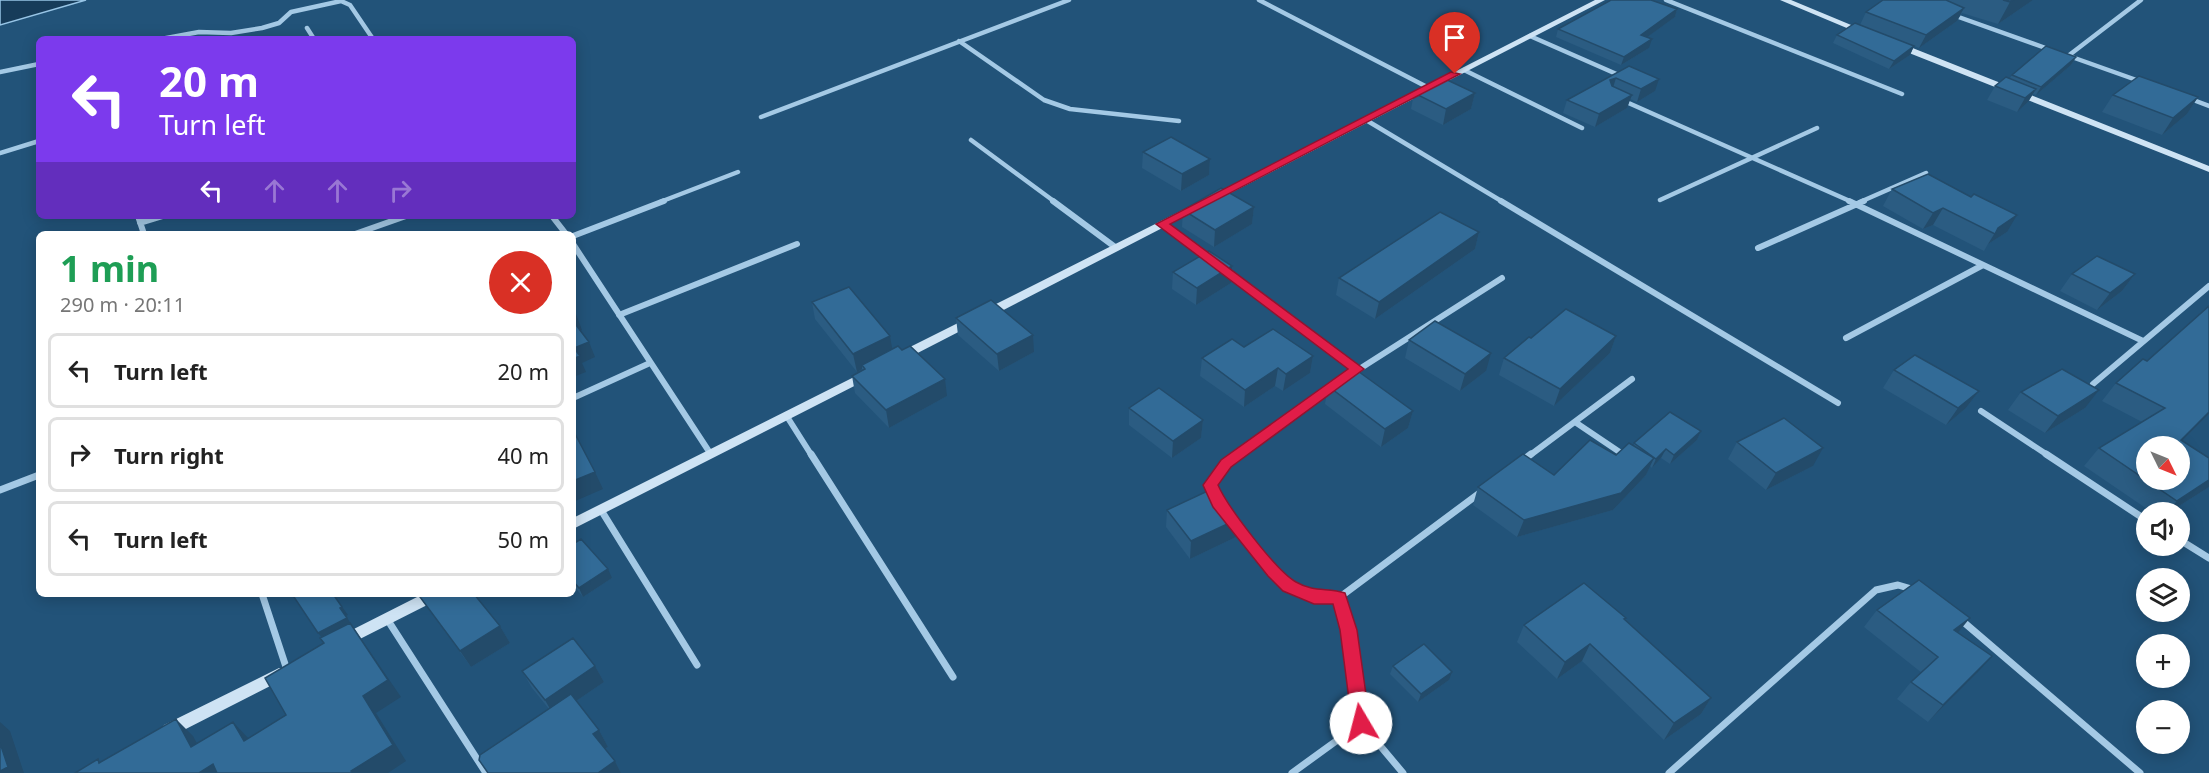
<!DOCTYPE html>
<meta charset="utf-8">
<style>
:root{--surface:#fff;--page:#f2f2f2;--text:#222;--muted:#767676;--line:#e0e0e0}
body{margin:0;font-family:"Noto Sans",sans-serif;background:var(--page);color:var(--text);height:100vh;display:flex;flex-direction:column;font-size:22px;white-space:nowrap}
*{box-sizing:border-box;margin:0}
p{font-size:20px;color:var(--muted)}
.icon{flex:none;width:33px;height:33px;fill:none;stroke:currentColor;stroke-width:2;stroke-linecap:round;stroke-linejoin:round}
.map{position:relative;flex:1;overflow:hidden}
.details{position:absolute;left:36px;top:231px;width:540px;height:366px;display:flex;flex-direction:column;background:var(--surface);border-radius:9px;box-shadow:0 3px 15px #0003}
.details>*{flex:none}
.hud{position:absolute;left:36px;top:36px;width:540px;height:183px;border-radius:9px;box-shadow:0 3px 15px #0003;background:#7c3aed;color:#fff;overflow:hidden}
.needle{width:39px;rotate:133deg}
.fabs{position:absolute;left:2136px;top:436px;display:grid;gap:12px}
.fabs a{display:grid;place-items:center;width:54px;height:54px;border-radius:50%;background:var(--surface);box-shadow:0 3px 15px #0003;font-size:30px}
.pin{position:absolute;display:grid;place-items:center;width:51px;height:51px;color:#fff;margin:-62px -26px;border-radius:50% 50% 50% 0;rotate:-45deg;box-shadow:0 0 6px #0007}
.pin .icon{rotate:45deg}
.me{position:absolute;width:66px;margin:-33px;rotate:352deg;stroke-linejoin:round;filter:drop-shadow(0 0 4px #0008)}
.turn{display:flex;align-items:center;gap:21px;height:126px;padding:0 24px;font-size:27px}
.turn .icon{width:78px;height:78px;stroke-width:2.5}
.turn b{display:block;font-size:42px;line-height:51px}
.lanes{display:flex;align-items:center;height:57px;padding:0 24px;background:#0003;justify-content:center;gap:30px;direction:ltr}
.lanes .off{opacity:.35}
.round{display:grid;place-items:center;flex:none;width:63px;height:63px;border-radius:32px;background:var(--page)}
.headline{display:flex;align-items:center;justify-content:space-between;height:102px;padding:0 24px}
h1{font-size:36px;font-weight:700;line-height:45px;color:#1e9e55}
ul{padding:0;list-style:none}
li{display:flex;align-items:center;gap:18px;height:75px;margin:0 12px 9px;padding:0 12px;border:3px solid var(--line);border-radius:9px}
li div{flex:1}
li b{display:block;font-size:22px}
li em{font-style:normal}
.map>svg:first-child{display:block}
.water{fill:#173c5a;stroke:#98c5e6;stroke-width:1.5}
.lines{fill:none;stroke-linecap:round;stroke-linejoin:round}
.street-far2{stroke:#a4c9e5;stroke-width:4.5}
.street-far1{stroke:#a4c9e5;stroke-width:6}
.street{stroke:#a4c9e5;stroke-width:7}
.secondary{fill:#cee3f4;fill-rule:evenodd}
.wall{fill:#2b5c82}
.shaded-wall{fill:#234b6a}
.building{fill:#326b97;stroke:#234b6a;stroke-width:1.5;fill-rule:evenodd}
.route{fill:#e11d48;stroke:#92132f;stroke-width:1.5}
</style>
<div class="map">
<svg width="2209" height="773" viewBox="0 0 2209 773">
<rect width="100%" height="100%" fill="#225379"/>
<!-- water -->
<path class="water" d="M0 0H86L0 25Z"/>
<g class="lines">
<!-- street-far2 -->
<path class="street-far2" d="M1259 0 1429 88
M1666 0 1902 94
M1953 15 2051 50
M307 28 314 39
M1530 36 1621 76
M161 39 199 32 231 33 262 28 279 23 291 12 341 1 350 5 373 39
M959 41 1044 100 1070 109 1179 121
M2068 56 2141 0
M2069 56 2142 82
M1464 70 1582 128
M0 72 39 64
M2188 98 2209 106
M1624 101 1852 202
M761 117 1069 0
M1366 120 1503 202
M971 140 1055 202
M0 153 39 141
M1660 200 1817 128
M660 202 738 172
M1860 202 1926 173"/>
<!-- street-far1 -->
<path class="street-far1" d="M1053 201 1115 247
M1501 201 1838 403
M1849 201 2143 341
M138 216 144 234
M552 216 566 234
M140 223 163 216
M1162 224 1209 259
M355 234 406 216
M573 236 664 201
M573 244 710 453
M1758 248 1864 201
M1227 273 1357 370
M619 315 797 244
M1846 338 1983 265
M1350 375 1502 278
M2093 384 2209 286
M573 398 650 363
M1981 411 2049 456
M786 415 812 456
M1575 422 1624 455
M1238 456 1332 388
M1529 456 1632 379"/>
<!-- street -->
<path class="street" d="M811 454 953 677
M2046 454 2146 520
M1522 461 1531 454
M0 490 39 475
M1216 497 1210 485 1226 464 1240 454
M601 510 697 665
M1234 522C1266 564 1281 598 1340 597L1481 492
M2180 540 2209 558
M262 594 287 670
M1340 597 1348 630 1361 723
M387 619 486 773
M1960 619 2140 773
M1292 773 1361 723 1403 773
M1669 773 1876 590 1898 585 1915 590"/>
<!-- secondary -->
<path class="secondary" d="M1595 0H1605L1217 200H1209L1208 198Z
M1780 0H1791L1868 32 1861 34Z
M1894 43H1900L2209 166V172L1894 47Z
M1197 203 1201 204V208L990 317H982L980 314 982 311Z
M970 317 976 321 974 324 904 360 900 361 894 357 896 354Z
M866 371 872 375 870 378 573 529V518Z
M423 594H443L441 598 350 644 345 646 340 644 338 640 340 636Z
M279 668 284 669 286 674 284 679 174 735 169 737 164 735 161 730 164 725Z"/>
</g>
<!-- wall -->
<path class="wall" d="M1883 0H2033L1998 24 1962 13 1957 21 1919 48 1914 46 1910 55 1889 69 1833 43 1837 35 1860 25 1866 12Z
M1677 9 1675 17 1647 37 1649 48 1621 65 1556 37 1558 29Z
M2076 57 2071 65 2036 95 2033 94 2028 102 2017 112 1987 100 1995 86 2010 78 2012 75Z
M1629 66 1655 91 1637 102 1630 99 1627 108 1595 127 1563 113 1567 100Z
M1414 93H1475L1471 109 1443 125 1411 109Z
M2113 95 2198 97 2187 114 2162 135 2102 112Z
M1143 152 1210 159 1209 175 1181 191 1142 168Z
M1892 189 2007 232 1988 244 1984 251 1933 225 1923 229 1883 206Z
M1254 207 1252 224 1214 247 1182 227 1183 210Z
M1479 232 1475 249 1375 319 1336 295 1339 278Z
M1173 272 1231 283 1196 305 1172 289Z
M2072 274H2135L2122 291 2097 310 2060 291Z
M812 302 892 349 947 396 889 428 855 393 852 376 863 370 862 369 857 372 815 319Z
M2209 306V414L2182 441 2209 458V487L2168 513H2153L2084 466 2099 448 2142 422 2102 401 2116 383 2147 361Z
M956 318 1034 352 999 371 958 335Z
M1616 336 1610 353 1554 406 1499 375 1504 358 1531 338Z
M1409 340 1486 371 1460 391 1405 358Z
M1244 347 1313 356 1310 373 1283 391 1275 386 1244 407 1200 376 1202 358Z
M1894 370 1979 391 1966 408 1946 425 1883 388Z
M1328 386 1413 411 1408 428 1381 447 1325 404Z
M2021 392 2085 408 2045 433 2008 410Z
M1129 408 1203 420 1201 438 1172 458 1129 425Z
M1701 431 1697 440 1670 464 1661 458 1652 468 1650 466 1646 475 1613 510 1517 537 1473 505 1478 487 1554 475 1616 455 1634 445V443Z
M1737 442 1813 466 1766 490 1728 459Z
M1167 510 1236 537 1190 559 1166 527Z
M573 544 612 578 583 597 573 585Z
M420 597 500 626 510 643 471 667 432 614Z
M1877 610 1958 633 1977 673 1928 722 1897 699 1911 682 1922 673 1864 627Z
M1625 620 1711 698 1701 714 1664 740 1582 661 1557 679 1517 642 1524 625Z
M595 666 604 682 576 701 599 730 608 747 605 749 615 761 621 773H488L549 709 532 688 522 671Z
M1393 666 1449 680 1418 702 1390 674Z"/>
<!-- shaded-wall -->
<path class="shaded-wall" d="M2013 0H2033L1998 24 2010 2Z
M1964 8 1957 21 1919 48 1926 35Z
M1677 9 1675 17 1639 43 1641 35Z
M1652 39 1649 48 1621 65 1624 57Z
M1914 46 1910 55 1889 69 1894 61Z
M2076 57 2071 65 2036 95 2041 87Z
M1616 78 1612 91 1610 80Z
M1659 79 1655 91 1637 102 1641 89Z
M2036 89 2028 102 2017 112 2025 98Z
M1475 93 1471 109 1443 125 1446 109Z
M1632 95 1627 108 1595 127 1599 114Z
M2198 97 2187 114 2162 135 2173 118Z
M1210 159 1209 175 1181 191 1182 174Z
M1254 207 1252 224 1214 247 1215 230Z
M1943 208 1933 225 1923 229 1933 213Z
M2017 215 2007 232 1988 244 1998 228Z
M1479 232 1475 249 1375 319 1379 302Z
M1232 266 1231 283 1196 305 1197 288Z
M2135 274 2122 291 2097 310 2110 293Z
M576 314 582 330 576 332 573 325V316Z
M1033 335 1034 352 999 371 997 354Z
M890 336 893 353 862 365V369L857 372 853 354Z
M1616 336 1610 353 1554 406 1560 389Z
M589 342 595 357 582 363 586 372 573 377 574 348Z
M1491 353 1486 371 1460 391 1465 374Z
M1313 356 1310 373 1283 391 1286 374Z
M1278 368 1275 386 1244 407 1245 390Z
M945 379 947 396 889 428 886 410Z
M2099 390 2085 408 2045 433 2058 416Z
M1979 391 1966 408 1946 425 1958 408Z
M1413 411 1408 428 1381 447 1385 429Z
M2209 412V414L2176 447 2181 440Z
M1203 420 1201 438 1172 458 1173 441Z
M1701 431 1697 440 1670 464 1674 455Z
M1823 448 1813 466 1766 490 1776 473Z
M1666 449 1661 458 1652 468 1656 459Z
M1654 458 1646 475 1613 510 1517 537 1524 520Z
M595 472 603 489 573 502V481Z
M2209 480V487L2168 513H2165L2177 501Z
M1238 519 1236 537 1190 559 1191 541Z
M608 569 612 578 583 597 579 588Z
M333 594 348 615 346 616 353 627 401 697 376 713 406 761 388 773H352L351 771 325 641 318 633 340 608Z
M1970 618 1956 635 1954 630Z
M500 626 510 643 471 667 460 651Z
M1590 644 1582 661 1557 679 1565 662Z
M1992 656 1977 673 1928 722 1943 705Z
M595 666 604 682 554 716 545 700Z
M1452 672 1449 680 1418 702 1421 694Z
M1711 698 1701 714 1664 740 1674 723Z
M176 719 193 736 208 764 191 747Z
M0 722 10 731 24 773H0Z
M233 722 249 739 244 741Z
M599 730 608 747 602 750 593 734Z
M615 761 621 773H598Z
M213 764 221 773H199Z"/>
<!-- building -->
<path class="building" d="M1611 0H1651L1677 9 1641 35 1652 39 1624 57 1558 29Z
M1883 0H1946L1964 8 1926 35 1866 12Z
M2003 0H2013L2010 2Z
M1855 23 1914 46 1894 61 1837 35Z
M2046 46 2076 57 2041 87 2012 75Z
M1629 66 1659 79 1641 89 1616 78 1610 80 1612 86 1632 95 1599 114 1567 100Z
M2139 76 2198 97 2173 118 2113 95Z
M2006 77 2036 89 2025 98 1995 86Z
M1443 78 1475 93 1446 109 1414 93Z
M1171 137 1210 159 1182 174 1143 152Z
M1928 174 1971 197 1974 194 2017 215 1998 228 1995 234 1943 208 1933 213 1892 189Z
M1221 188 1254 207 1215 230 1183 210Z
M1440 212 1479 232 1379 302 1339 278Z
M1209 251 1232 266 1197 288 1173 272Z
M2097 256 2135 274 2110 293 2072 274Z
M849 287 890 336 853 354 812 302Z
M991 300 1033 335 997 354 956 318Z
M2209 306V412L2181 440 2209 458V480L2177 501 2099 448 2165 408 2116 383 2143 359 2147 361ZM2146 447H2180V480H2146Z
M1566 309 1616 336 1560 389 1504 358 1529 337 1531 338Z
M573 321 589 342 574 348 580 356 573 359Z
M1435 321 1491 353 1465 374 1409 340Z
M1273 329 1313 356 1286 374 1278 368 1245 390 1202 358 1232 339 1244 347Z
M898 346 902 350 910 346 945 379 886 410 852 376 865 369 862 365Z
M1915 355 1979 391 1958 408 1894 370Z
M1355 369 1413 411 1385 429 1328 386Z
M2062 369 2099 390 2058 416 2021 392Z
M1159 388 1203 420 1173 441 1129 408Z
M1670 412 1701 431 1674 455 1666 449 1656 459 1634 443Z
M1784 418 1823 448 1776 473 1737 442Z
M573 430 595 472 573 481Z
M1590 440 1616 455 1629 443 1654 458 1621 493 1524 520 1478 487 1523 454 1554 475Z
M1214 488 1238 519 1191 541 1167 510Z
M581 539 608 569 579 588 573 581V544Z
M1919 580 1970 618 1954 630 1992 656 1943 705 1911 682 1938 657 1877 610Z
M1584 583 1626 618 1624 619 1711 698 1674 723 1590 644 1565 662 1524 625Z
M292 594H333L342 607 340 608 347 618 318 633Z
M425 594H474L500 626 460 651 420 597Z
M350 623 388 680 363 696 393 745 351 771 352 773H217L213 764 199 773H75L98 759 99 763 176 719 191 747 233 722 244 741 286 715 265 678 324 643 320 638Z
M573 638 595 666 545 700 522 671Z
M1424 644 1452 672 1421 694 1393 666Z
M571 694 599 730 593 734 615 761 598 773H488L479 760 480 755Z
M0 743 8 767 0 771Z"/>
<!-- route -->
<path class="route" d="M1451 72 1460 74 1170 224 1364 369 1231 467 1218 485C1227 506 1277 572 1296 582 1315 593 1328 587 1345 593L1357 630 1370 723 1367 729 1361 731 1355 729 1352 723 1340 630 1333 604H1314L1283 591 1268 576 1213 507 1203 485 1221 460 1348 369 1156 224Z"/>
</svg>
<div class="fabs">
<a><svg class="needle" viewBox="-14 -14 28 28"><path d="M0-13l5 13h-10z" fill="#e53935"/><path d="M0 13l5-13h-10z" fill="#767676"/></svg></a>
<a><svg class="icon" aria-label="sound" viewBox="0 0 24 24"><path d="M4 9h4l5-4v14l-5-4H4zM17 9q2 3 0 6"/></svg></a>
<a><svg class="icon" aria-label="layers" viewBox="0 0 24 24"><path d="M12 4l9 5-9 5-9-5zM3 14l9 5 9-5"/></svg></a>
<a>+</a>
<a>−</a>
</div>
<div class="pin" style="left:1455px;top:74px;background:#d93025"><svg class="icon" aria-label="arrive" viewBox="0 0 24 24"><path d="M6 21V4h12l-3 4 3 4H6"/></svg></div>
<svg class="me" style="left:1361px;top:723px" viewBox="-20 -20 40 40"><circle r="19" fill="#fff"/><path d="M0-13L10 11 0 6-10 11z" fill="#e11d48"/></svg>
<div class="hud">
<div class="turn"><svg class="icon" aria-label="left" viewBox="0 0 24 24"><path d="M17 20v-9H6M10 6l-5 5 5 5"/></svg><div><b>20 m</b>Turn left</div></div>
<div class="lanes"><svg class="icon" aria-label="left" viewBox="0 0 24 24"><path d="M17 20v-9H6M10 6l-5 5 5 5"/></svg><svg class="icon off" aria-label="ahead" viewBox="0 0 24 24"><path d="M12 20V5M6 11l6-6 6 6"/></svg><svg class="icon off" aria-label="ahead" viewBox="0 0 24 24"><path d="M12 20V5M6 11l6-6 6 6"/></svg><svg class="icon off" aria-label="right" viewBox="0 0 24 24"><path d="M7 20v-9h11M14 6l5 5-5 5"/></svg></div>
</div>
<section class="details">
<div class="headline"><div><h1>1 min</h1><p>290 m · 20:11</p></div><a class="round" style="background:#d93025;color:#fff"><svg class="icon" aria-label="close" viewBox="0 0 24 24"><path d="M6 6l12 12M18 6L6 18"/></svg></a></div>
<ul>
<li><svg class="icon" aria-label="left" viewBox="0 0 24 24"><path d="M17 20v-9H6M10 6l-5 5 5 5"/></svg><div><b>Turn left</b></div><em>20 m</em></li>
<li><svg class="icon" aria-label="right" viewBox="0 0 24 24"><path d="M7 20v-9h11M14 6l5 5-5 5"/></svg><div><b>Turn right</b></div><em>40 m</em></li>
<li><svg class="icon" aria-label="left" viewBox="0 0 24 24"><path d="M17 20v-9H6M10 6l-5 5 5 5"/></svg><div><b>Turn left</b></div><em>50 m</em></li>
</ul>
</section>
</div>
